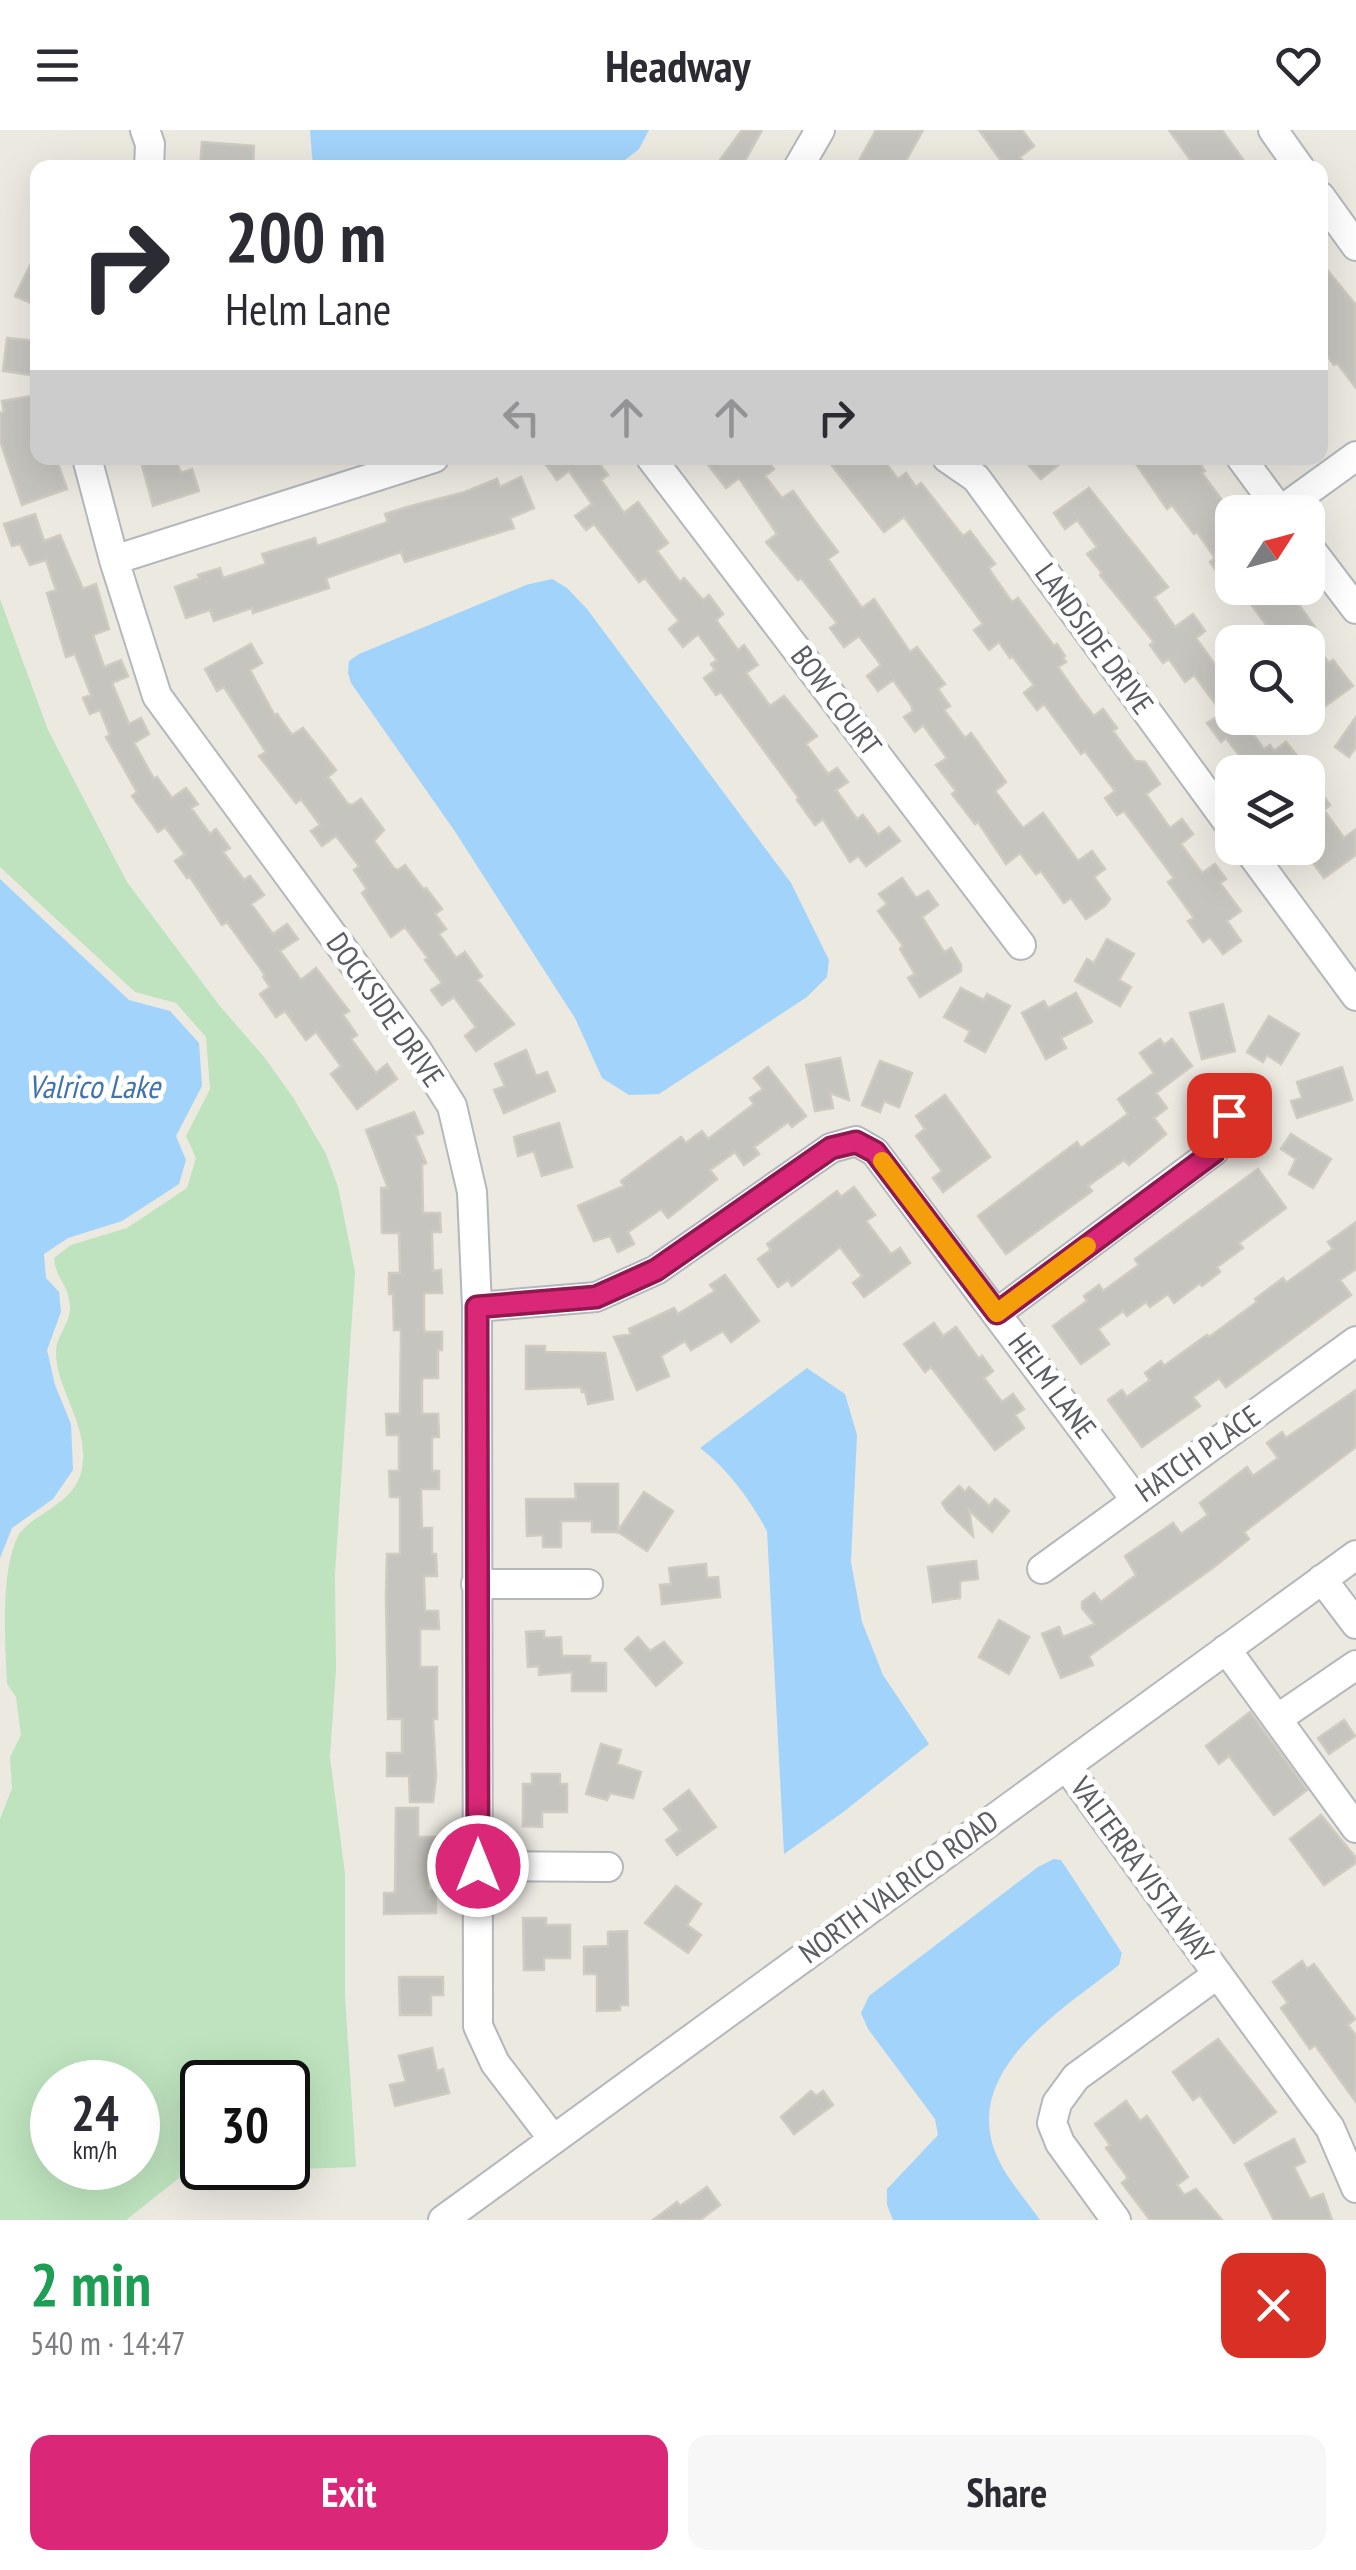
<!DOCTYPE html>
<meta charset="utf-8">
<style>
:root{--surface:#fff;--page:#f7f7f7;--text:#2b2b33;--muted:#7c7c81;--accent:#db2777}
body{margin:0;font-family:"PT Sans Narrow",sans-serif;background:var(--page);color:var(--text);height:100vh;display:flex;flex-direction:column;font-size:38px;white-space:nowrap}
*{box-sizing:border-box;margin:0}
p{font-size:32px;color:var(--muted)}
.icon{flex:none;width:55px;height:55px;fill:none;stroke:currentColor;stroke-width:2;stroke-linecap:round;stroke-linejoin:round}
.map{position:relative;height:2090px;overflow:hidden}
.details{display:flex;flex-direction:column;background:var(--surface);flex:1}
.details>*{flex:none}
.guide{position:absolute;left:30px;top:30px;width:1298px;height:305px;border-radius:20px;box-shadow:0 10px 40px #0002;background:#fff;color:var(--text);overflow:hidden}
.needle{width:65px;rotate:54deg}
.fabs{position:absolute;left:1215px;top:365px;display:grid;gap:20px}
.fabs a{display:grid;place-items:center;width:110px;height:110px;border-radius:20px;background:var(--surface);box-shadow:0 10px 40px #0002;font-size:50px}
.speed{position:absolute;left:30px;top:1930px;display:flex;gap:20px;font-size:50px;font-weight:700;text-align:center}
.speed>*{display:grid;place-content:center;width:130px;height:130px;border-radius:50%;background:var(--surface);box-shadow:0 10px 40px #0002;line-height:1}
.speed small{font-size:25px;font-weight:400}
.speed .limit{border:5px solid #111;border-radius:15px;background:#fff;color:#111}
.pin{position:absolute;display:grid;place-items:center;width:85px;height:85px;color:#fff;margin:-42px;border-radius:20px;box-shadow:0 5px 15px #0006}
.me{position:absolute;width:110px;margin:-55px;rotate:0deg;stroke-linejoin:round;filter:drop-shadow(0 0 8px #0008)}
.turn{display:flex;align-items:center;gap:35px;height:210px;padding:0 30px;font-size:45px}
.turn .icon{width:130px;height:130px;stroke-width:2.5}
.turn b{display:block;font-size:70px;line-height:85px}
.lanes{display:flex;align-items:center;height:95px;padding:0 30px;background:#0003;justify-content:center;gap:50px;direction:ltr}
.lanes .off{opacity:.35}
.round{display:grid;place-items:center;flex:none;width:105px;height:105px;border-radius:20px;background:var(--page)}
.summary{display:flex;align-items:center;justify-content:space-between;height:170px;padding:0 30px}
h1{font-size:60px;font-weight:700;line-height:75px;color:#1e9e55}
.cta{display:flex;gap:20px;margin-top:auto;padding:20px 30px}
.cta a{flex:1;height:115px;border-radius:20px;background:var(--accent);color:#fff;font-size:40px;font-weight:700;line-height:115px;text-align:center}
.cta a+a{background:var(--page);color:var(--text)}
header{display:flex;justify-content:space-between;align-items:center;height:130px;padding:0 30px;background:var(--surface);font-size:45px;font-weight:700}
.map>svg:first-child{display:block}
.green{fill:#bee3be;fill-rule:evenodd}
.water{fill:#a2d3fa}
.building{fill:#c6c4be;stroke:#d0cbc0;stroke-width:2.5}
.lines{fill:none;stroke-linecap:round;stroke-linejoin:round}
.minor-casing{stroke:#b4b7bb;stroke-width:32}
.minor{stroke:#fff;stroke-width:28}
.route-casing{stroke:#8e194d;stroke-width:25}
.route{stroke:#db2777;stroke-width:18}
.slow{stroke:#f59e0b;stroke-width:18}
.labels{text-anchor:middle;stroke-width:10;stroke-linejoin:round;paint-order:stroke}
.street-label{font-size:30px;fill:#595d61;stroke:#fff}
.water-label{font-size:32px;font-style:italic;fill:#4274ab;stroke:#fff}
</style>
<header><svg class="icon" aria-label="menu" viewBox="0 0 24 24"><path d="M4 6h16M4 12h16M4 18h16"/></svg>Headway<svg class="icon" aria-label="heart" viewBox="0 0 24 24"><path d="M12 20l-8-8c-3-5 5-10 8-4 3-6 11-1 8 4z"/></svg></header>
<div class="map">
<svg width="1356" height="2090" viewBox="0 0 1356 2090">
<rect width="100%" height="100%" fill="#ece9e1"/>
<!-- green -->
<path class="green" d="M0 469 48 600 127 752 219 875 265 928 294 969 326 1024 338 1057 355 1142 335 1443 336 1539 330 1627 345 1744V1866L356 2037 297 2039 288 2032V1952H202V1983L186 1999 179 2048 126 2090H0V1689L12 1658 10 1627 21 1605 16 1567 7 1554C5 1510 0 1440 19 1404 37 1381 75 1374 82 1339 90 1294 55 1260 56 1220 57 1205 71 1192 70 1177 69 1154 56 1150 54 1128L71 1115 127 1098 187 1058 196 1028 186 1006 210 959 206 907 176 873 135 862 0 737ZM52 1952H138V2038H52Z"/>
<!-- water -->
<path class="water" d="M310 0H649L639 19 616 37 313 38Z
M552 449 567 458 587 479 791 753 829 830 827 847 807 867 659 964 629 965 602 948 575 888 533 823 454 700 351 553 348 543 349 531 359 524 526 455Z
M0 749 129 870 170 881 199 913 202 956 176 1006 186 1030 179 1054 122 1091 68 1108 44 1124 46 1148 59 1162 61 1182 47 1220 55 1255 71 1294 73 1340 53 1369 12 1398 0 1428Z
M807 1238 845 1264 857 1305 851 1432 862 1492 883 1545 929 1614 842 1683 784 1724 767 1401C750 1370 729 1340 700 1318Z
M1054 1729 1061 1730 1122 1823 1119 1835C1065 1878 966 1936 994 2019 1003 2045 1025 2068 1040 2090H893L887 2075V2059L938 2005 935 1989 868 1899 861 1883 869 1866 1038 1737Z"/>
<!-- building -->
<path class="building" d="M742 0H762L741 38H714Z
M876 0H923L902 38H855Z
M979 0H1022L1034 16 1020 27 1023 31 1015 38H1006Z
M1169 0H1222L1249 38H1196Z
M202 12 254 16 253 38H200Z
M38 119V176L15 166Z
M1320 131 1356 175V258L1337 233 1334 235 1320 216Z
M7 208 36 211 34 226H38V246L3 241Z
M38 265V328H56L67 359 22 375 0 311V283L4 282 2 271Z
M140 328H175L181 343 192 339 199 361 153 376Z
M541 328H595L608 345 601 350 624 383 638 372 668 413 657 421 680 452 684 448 703 470 709 465 723 484 716 490 738 520 744 515 758 535 746 543 770 576 784 566 817 606 806 614 828 644 837 638 848 652 836 660 857 689 863 685 878 705 889 697 900 711 866 736 858 726 850 732 823 689 815 695 797 670 799 668 721 562 716 565 704 548 715 540 711 534 717 530 698 504 683 517 669 499 679 491 645 448 639 452 594 394 586 400 575 386 592 374 569 341 557 350Z
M703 328H765L774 339 765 346 782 368 793 361 817 394 838 422 828 429 862 478 874 469 910 522 917 517 945 554 938 559 950 576 944 580 965 608 971 603 1006 652 995 661 1023 698 1043 683 1078 731 1092 721 1105 739 1094 747 1110 769 1105 776 1086 789 1071 768 1064 773 1041 741 1036 744 1020 723 1006 734 978 692 975 694 952 664 956 661 936 635 947 628 923 595 915 602 904 587 913 581 911 575 893 550 878 561 867 546 881 535 859 506 844 517 830 498 837 493 801 448 798 450 766 412 777 404 739 348 726 358Z
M826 328H882L898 349 906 343 916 357 921 353 963 406 970 401 995 434 989 438 991 442 1012 472 1018 468 1054 516 1057 514 1065 526 1063 528 1066 532 1058 537 1079 567 1094 586 1103 579 1117 598 1113 601 1135 631 1145 632 1160 654 1146 664 1170 698 1182 689 1193 704 1181 714 1202 743 1215 734 1226 749 1220 753 1241 781 1227 791 1241 811 1223 824 1210 807 1203 812 1188 791 1194 788 1168 752 1174 748 1124 681 1117 685 1105 668 1115 661 1085 621 1081 624 1044 574 1037 580 1024 563 1034 555 1012 526 1010 528 999 512 989 520 974 500 983 494 904 387 884 402Z
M1022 328H1067L1041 349Z
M1132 328H1196L1205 341 1202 343 1232 384V463L1210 432 1215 428 1197 402 1194 404 1172 375 1167 379Z
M521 347 534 378 510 388 514 398 405 432 401 422 326 448 329 458 253 483 252 478 214 491 210 480 186 488 175 457 200 448 198 445 220 438 223 448 266 434 262 424 315 408 317 416 388 392 385 384 407 377 465 362 497 349 500 357Z
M1089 358 1168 457 1154 467 1175 497 1193 484 1205 501 1196 508 1226 550 1232 545V588H1241L1264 619 1270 615 1274 621 1286 612 1299 628 1280 642H1252L1226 608 1221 612 1207 593 1222 583 1194 545 1185 552 1169 529 1163 533 1150 515 1154 512 1100 445 1102 443 1087 424 1097 417 1077 390 1065 399 1054 383Z
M35 384 44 411 60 405 83 459 96 454 109 499 93 505 104 537 121 530 128 546 112 553 129 594 141 588 149 604 134 613 154 649 157 647 172 668 186 658 198 674 191 678 210 704 216 699 230 718 223 722 244 750 250 746 264 765 251 774 273 804 287 794 298 809 280 821 301 850 316 838 349 881 343 885 357 905 351 909 376 943 387 934 397 949 357 979 331 944 341 936 316 902 306 910 285 881 276 887 260 864 270 857 263 847 265 845 227 792 222 795 190 747 187 748 175 731 185 724 165 697 158 702 132 666 137 662 106 607 110 605 100 580 90 584 83 568 91 565 75 524 66 527 47 463 56 460 46 430 30 435 20 414 12 416 4 394Z
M1254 458H1287L1319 503 1311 509 1329 533 1333 530 1353 556 1324 577 1308 554V512H1279L1244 465Z
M251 514 262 533 250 540 275 586 277 584 292 605 303 598 336 640 328 647 348 674 352 675 361 669 384 700 374 711 394 738 398 740 405 735 424 760 426 758 442 779 435 784 446 799 439 804 456 828 465 822 482 846 477 850 514 894 476 921 465 906 476 897 454 867 442 875 431 860 442 853 425 830 428 828 405 797 391 807 362 763 367 759 354 740 359 736 336 706 322 716 311 701 320 695 301 669 296 673 259 626 266 622 224 557 217 561 205 539Z
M1356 587V617L1349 627 1335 617Z
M1308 657 1311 661 1317 657 1330 675 1324 680 1344 708 1356 699V725L1324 748 1311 730 1316 726 1308 714Z
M902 748 916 768 928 761 938 775 922 787 944 822 951 818 961 835V841L920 867 908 848 915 844 900 819 903 816 878 781 887 774 879 764Z
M1107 809 1134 824 1119 850 1131 857 1120 876 1075 851 1087 829 1094 833Z
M961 858 984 870 987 864 1010 876 985 922 965 911 970 901 944 887Z
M1076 863 1092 892 1061 908 1066 918 1046 929 1022 883 1044 871 1048 878Z
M1223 874 1235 921 1202 929 1190 883Z
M1269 886 1299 904 1281 934 1267 925 1263 932 1247 922Z
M1160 909 1164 915 1172 909 1192 936 1156 963 1167 978 1154 988 1166 1004 1129 1035 1124 1030 1088 1056 1092 1061 1006 1124 978 1086 1077 1012 1081 1018 1128 984 1118 969 1154 943 1140 923Z
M526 920 536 946 547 942 555 961 504 983 494 960 505 956 495 934Z
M840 928 849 970 830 963 833 978 815 981 806 935Z
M880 931 912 943 899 977 884 971 880 982 862 975Z
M768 937 806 986 792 997 788 992 754 1017 759 1024 744 1035 735 1022 710 1040 717 1049 682 1077 668 1088 661 1079 628 1102 634 1114 618 1122 610 1106 594 1111 578 1076 624 1056 621 1051 681 1007 686 1013 702 1001 708 1009 754 974 750 968 763 959 754 948Z
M1342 937 1352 970 1297 988 1291 971 1302 968 1297 952Z
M945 965 990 1027 943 1062 933 1048 942 1041 916 1006 925 999 916 986Z
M414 982 423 1003 415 1006 426 1033 422 1035 423 1083H440L441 1102H432L433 1141 441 1140 442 1163H424V1198L425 1202H442V1220H438V1248H423L422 1252V1284H438L439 1307H432V1341H439V1359H421L422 1398H432V1424H436L437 1446H424L425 1481H438L439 1499H420V1537H437V1589H433L436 1646 433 1672H410L409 1646H387V1623H402V1589H388L386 1466 387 1424H400V1367H390L389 1341H399V1305H387L386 1284H400L401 1200H394L393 1164H389V1143H400L399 1103H382L381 1058H388L366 1000Z
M559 993 572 1037 542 1046 534 1021 518 1026 514 1007Z
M1291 1004 1331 1029 1313 1058 1289 1044 1296 1029 1281 1019Z
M1258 1039 1286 1078 1239 1113 1243 1118 1217 1137 1220 1142 1202 1156 1200 1153 1174 1173 1168 1164 1150 1177 1146 1172 1127 1186 1123 1181 1098 1199 1109 1214 1081 1234 1053 1196 1087 1171 1084 1166 1099 1155 1103 1161 1139 1135 1135 1129Z
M854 1057 875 1085 866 1091 891 1124 900 1118 910 1133 864 1167 853 1153 862 1146 840 1117 792 1156 788 1150 778 1157 758 1129 771 1120 767 1114 837 1061 841 1067Z
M1356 1092V1139L1340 1150 1351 1165 1226 1257 1219 1248 1193 1267 1200 1276 1142 1317 1108 1270 1122 1260 1127 1267 1150 1250 1145 1243 1161 1231 1164 1236 1207 1205 1209 1207 1257 1172 1255 1169 1283 1148 1286 1153 1333 1119 1328 1112Z
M725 1145 759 1191 731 1212 723 1201 691 1220 685 1211 661 1226 669 1246 637 1260 614 1207 631 1204 629 1199 674 1178 678 1184 715 1161 710 1155Z
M934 1193 943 1206 956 1197 979 1229 982 1226 993 1241 984 1248 1002 1272 1013 1264 1024 1279 1015 1285 1024 1298 995 1320 931 1237 925 1242 904 1214Z
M526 1216H545V1222L605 1223 613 1269 588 1274 585 1261 582 1262 581 1257 526 1259Z
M1356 1260V1317L1244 1402 1249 1409 1214 1437 1089 1526 1093 1535 1061 1548 1042 1504 1059 1497 1063 1507 1095 1494 1082 1478V1472L1094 1463 1101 1472 1136 1445 1125 1426 1173 1393 1181 1404 1208 1385 1200 1373 1247 1337 1253 1346 1278 1328 1267 1313 1282 1302 1286 1308Z
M575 1354H618V1401L644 1362 673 1381 647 1421 618 1402H592V1391H561V1417H543V1405L527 1406 526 1369H576Z
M959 1356 965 1362 969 1357 989 1376 995 1369 1009 1381 992 1402 969 1380 973 1406 947 1381 942 1373Z
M976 1431 978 1449 960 1451V1468L933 1472 928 1437Z
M706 1434 707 1448 718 1447 720 1467 662 1474 660 1455 671 1454 669 1438Z
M999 1490 1029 1507 1009 1544 979 1527Z
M544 1501V1508L561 1507 562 1526H590V1533H606V1561H572V1542L539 1545V1536L528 1537 526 1502Z
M638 1507 650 1521 664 1512 682 1533 656 1556 625 1519Z
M1250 1582 1307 1660 1274 1685 1229 1626 1219 1634 1206 1616Z
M1344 1590 1355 1606 1329 1624 1318 1608Z
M601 1614 621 1620 617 1634 641 1642 633 1668 610 1663 607 1670 586 1664Z
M532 1644H560V1654H567V1682H542V1697L523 1696V1654H532Z
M689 1660 716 1697 677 1725 666 1710 680 1700 664 1679Z
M396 1678H418V1707H435L436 1725H428V1760H436V1783L384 1784V1763H395Z
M1321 1685 1356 1728V1733L1324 1755 1290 1709Z
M676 1756 701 1774 687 1795 701 1805 688 1823 645 1793Z
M523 1788H546V1795H570V1828H544V1840H524Z
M627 1801 628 1875H620V1880L597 1881V1844H584V1817L608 1816V1802Z
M1302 1831 1307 1839 1314 1834 1355 1889 1348 1895 1356 1906V1972L1315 1915 1310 1919 1281 1878 1288 1873 1273 1852Z
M399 1847H443V1865H431V1885H400Z
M1218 1909 1276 1982 1234 2013 1200 1965 1193 1970 1173 1942Z
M432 1918 437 1941 443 1939 449 1963 395 1976 390 1955 406 1952 399 1926Z
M811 1961 816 1966 823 1961 833 1975 794 2004 781 1987Z
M1126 1971 1140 1991 1147 1986 1188 2047 1177 2055 1184 2065 1196 2059 1222 2090H1150L1122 2053 1128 2048 1106 2018 1110 2015 1095 1994Z
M1294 2009 1305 2032 1294 2037 1310 2069 1323 2064 1332 2090H1274L1245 2034Z
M707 2057 720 2075 700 2090H653L677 2072 680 2076Z"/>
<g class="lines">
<defs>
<path id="minor" d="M145 0 150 14 149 38
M1273 0 1300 38
M798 38 820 0
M1320 66 1356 116
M87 328 114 430 157 566 417 920 452 976 472 1062 477 1177 478 1896 495 1933 553 2009
M651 328 1021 815
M947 328 976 348 1232 698
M1241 328 1281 382
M1280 381 1356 326
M1308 416 1356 479
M114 430 434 328
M1247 718 1356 866
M477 1177 596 1167 656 1140 831 1018 856 1011 875 1022 1135 1369
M997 1183 1214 1021 1229 985
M1042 1439 1356 1211
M1322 1449 1356 1494
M476 1454H588
M1226 1519 1356 1698
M1277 1589 1356 1535
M1066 1636 1330 1998 1356 2058
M478 1736 608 1737
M443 2090 1356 1425
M1116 2090 1060 2013 1052 1993 1057 1973 1076 1947 1218 1844"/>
</defs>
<!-- minor casing -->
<use href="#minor" class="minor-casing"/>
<!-- minor -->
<use href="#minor" class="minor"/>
</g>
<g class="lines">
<defs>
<path id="route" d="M478 1736 477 1177 596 1167 656 1140 831 1018 856 1012 875 1022 997 1183 1214 1022 1229 985"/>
</defs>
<!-- route casing -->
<use href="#route" class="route-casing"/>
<!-- route -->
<use href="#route" class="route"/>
<!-- slow -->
<path class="slow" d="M882 1031 997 1183 1087 1116"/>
</g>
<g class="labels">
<!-- street labels -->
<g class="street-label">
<text transform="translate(1094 509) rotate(54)" y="10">LANDSIDE DRIVE</text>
<text transform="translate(836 571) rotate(53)" y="10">BOW COURT</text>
<text transform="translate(385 880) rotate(55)" y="10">DOCKSIDE DRIVE</text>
<text transform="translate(1052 1256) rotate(53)" y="10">HELM LANE</text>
<text transform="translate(1198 1324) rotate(-35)" y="10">HATCH PLACE</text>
<text transform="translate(1142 1740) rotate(54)" y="10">VALTERRA VISTA WAY</text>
<text transform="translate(899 1757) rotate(-36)" y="10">NORTH VALRICO ROAD</text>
</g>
<!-- water labels -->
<g class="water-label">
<text x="94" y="968">Valrico Lake</text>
</g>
</g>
</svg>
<div class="fabs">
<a><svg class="needle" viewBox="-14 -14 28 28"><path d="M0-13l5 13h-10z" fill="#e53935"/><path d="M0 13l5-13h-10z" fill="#7c7c81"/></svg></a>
<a><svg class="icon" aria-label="search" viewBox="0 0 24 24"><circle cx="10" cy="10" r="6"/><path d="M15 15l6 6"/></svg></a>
<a><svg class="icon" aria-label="layers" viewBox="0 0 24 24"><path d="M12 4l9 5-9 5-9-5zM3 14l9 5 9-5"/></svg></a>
</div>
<div class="speed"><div>24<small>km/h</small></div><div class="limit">30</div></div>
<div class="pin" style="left:1229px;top:985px;background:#d93025"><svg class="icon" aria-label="arrive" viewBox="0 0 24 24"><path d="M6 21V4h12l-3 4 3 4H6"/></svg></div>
<svg class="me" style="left:478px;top:1736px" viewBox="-20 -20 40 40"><circle r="17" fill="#db2777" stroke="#fff" stroke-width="3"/><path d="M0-11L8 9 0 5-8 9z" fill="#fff"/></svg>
<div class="guide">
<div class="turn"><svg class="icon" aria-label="right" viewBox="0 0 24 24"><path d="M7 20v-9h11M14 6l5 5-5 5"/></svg><div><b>200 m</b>Helm Lane</div></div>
<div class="lanes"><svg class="icon off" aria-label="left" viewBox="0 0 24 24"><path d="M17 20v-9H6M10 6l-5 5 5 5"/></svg><svg class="icon off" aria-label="ahead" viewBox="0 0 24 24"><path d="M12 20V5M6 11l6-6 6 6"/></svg><svg class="icon off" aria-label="ahead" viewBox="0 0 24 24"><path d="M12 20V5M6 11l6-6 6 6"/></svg><svg class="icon" aria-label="right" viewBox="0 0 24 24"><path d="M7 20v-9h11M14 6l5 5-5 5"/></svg></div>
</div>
</div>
<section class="details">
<div class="summary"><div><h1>2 min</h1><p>540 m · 14:47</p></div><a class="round" style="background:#d93025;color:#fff"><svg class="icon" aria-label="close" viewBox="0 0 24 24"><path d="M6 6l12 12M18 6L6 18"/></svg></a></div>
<div class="cta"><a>Exit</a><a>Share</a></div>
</section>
